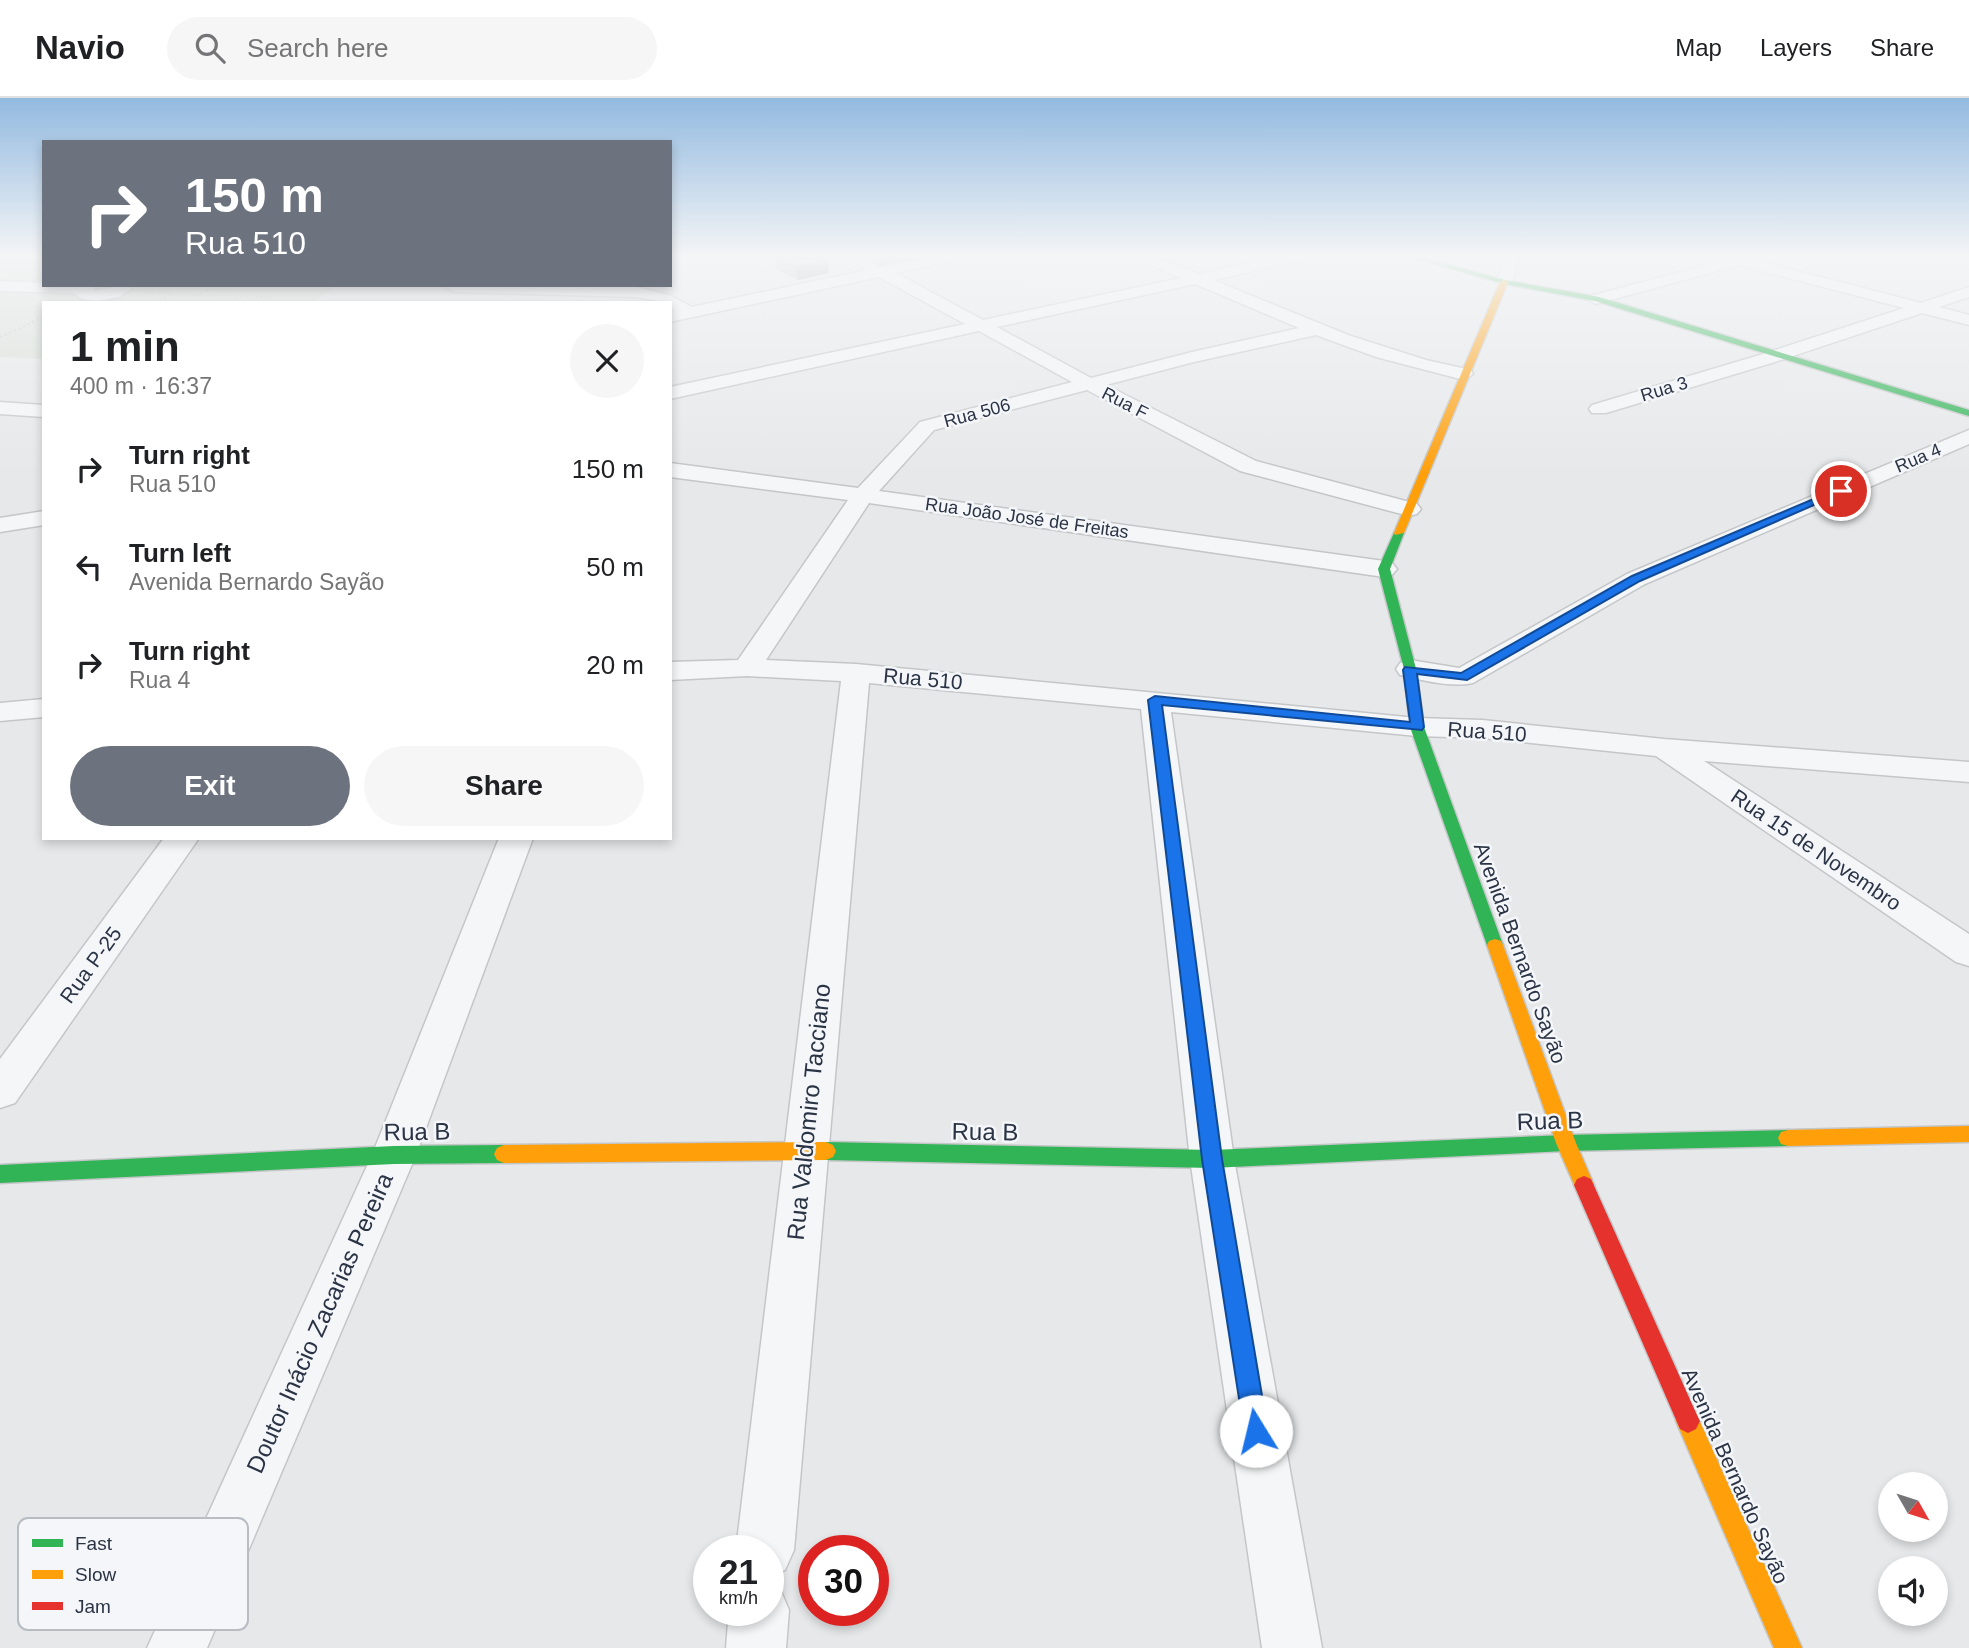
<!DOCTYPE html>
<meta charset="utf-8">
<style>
:root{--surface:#fff;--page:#f6f6f6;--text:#202124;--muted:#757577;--line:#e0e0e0;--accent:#6c737f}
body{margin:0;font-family:Arial,sans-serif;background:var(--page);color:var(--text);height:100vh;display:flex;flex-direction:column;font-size:26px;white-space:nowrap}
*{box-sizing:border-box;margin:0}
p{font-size:23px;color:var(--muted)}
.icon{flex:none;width:38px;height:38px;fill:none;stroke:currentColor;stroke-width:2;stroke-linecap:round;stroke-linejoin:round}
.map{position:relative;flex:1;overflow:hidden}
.drawer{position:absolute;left:42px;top:203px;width:630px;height:539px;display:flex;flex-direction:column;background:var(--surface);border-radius:0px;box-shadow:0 4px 10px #0003}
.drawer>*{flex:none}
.hud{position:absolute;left:42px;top:42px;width:630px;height:147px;border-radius:0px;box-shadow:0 4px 10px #0003;background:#6c737f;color:#fff;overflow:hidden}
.needle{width:46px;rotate:129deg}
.buttons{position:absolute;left:1878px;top:1374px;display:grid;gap:14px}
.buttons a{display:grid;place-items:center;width:70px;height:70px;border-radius:50%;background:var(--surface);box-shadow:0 4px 10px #0003;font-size:35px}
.speed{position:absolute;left:693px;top:1437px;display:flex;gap:14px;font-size:35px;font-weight:700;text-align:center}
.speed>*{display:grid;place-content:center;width:91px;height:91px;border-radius:50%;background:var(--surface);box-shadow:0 4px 10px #0003;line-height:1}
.speed small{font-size:18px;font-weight:400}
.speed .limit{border:10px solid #d22;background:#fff;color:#111}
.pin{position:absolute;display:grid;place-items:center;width:60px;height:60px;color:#fff;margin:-30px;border:4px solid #fff;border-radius:50%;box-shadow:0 2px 7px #0007}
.me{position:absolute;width:77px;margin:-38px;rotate:351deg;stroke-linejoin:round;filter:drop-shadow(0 0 5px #0008)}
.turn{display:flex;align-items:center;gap:24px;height:147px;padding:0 28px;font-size:32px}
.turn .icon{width:91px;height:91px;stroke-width:2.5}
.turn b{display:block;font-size:49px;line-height:60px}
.round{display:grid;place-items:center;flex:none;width:74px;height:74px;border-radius:37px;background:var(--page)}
.head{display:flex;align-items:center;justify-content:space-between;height:119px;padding:0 28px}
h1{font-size:42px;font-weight:700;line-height:52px}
.button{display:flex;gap:14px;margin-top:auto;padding:14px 28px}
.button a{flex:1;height:80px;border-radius:42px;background:var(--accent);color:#fff;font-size:28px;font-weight:700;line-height:80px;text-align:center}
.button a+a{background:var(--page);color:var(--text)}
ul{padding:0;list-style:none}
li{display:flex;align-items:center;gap:21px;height:98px;padding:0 28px}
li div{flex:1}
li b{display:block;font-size:26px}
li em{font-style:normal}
header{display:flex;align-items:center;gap:42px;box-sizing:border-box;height:98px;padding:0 35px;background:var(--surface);border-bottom:2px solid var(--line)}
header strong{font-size:33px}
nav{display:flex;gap:38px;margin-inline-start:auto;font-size:24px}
.search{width:490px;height:63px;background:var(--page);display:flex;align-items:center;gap:18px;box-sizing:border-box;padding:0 24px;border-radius:38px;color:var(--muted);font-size:26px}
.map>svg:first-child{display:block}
.green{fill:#d6ded6}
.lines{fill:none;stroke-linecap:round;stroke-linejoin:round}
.street-casing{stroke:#c4c6c8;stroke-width:3}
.fast-casing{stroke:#c4c6c8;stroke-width:3}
.slow-casing{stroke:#c4c6c8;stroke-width:3}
.jam-casing{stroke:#c4c6c8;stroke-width:3}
.path{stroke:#c5c6ca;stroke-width:2;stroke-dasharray:2.5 2.5;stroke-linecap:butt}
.street{fill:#f5f6f7;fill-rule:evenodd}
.fast{fill:#30b455;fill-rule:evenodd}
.slow{fill:#ff9f0a;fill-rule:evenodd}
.jam{fill:#e5322d;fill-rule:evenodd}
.wall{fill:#b1b3b5}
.shaded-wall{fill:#909294}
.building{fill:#ced0d3;stroke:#909294;stroke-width:2}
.route{fill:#1a73e8;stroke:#114b97;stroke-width:2}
.labels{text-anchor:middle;stroke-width:5;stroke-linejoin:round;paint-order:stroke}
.far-street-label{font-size:18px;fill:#2b3445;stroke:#f4f6f9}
.street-label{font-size:21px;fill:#2b3445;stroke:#f4f6f9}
.near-street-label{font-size:24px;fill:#2b3445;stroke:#f4f6f9}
.key{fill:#f4f6f9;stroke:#b8bcc3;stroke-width:2}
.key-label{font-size:19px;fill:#2b3445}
</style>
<header>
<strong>Navio</strong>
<div class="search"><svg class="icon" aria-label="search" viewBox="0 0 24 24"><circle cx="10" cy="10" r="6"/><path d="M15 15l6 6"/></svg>Search here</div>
<nav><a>Map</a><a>Layers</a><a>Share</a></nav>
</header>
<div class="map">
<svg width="1969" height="1550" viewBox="0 0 1969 1550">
<rect width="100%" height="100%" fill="#e6e8ea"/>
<!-- green -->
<path class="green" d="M0 160H44V187H339L312 205H44V261L0 259Z"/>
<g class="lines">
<defs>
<path id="street" d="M849 160H867L883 169 926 160H952L950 163 896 175 983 222 1181 180 1141 163 1139 160H1158L1198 176 1274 160H1300L1298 163 1213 182 1348 237 1426 262 1471 272 1473 276 1464 282 1376 259 1316 237 1194 264 1106 287 1256 363 1417 406 1421 411 1417 416 1409 418 1240 373 1087 292 934 332 879 393 1384 463 1393 466 1397 471 1393 476 1384 479 869 405 766 562 856 566 1417 620 1482 622 1664 641 1969 664V684L1704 663 1969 836V868L1956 864 1656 658 1482 640 1417 638 1171 614 1234 1061 1322 1550H1262L1190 1061 1141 611 869 585 794 1452 785 1472 768 1479V1452H736L841 583 747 578 670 582V564L738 562 848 402 670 379V365L858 390 920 324 1072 284 979 233 670 301V289L965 226 879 179 670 224V214L674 213 670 211V205L636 199 454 194 446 189H636L669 197 692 209 867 172ZM1195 186 1299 230 1192 254 1091 280 997 229Z
M1505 160H1519L1512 184 1504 189 1496 184Z
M1721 160H1756L1755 162 1921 205 1969 189V199L1939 209 1969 217V227L1922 215 1775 264 1606 315H1592L1589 311 1592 307 1763 256 1904 210 1739 167 1596 206 1588 201 1590 198 1722 163Z
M0 183 91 187 95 191 93 193 114 189 112 187H128L131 191 119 199 97 203 81 201 74 195 0 193Z
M0 304 44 307V319L0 316Z
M1969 332V346L1645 486 1473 585C1451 590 1422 582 1400 577L1396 571 1400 565 1410 562 1459 570 1627 476Z
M44 413V427L0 434V420Z
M44 601V619L0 623V605Z
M164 740H199L15 1005 0 1010V961Z
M499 740H533L416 1057 207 1550H147L372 1057Z
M768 1486 780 1491 789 1512 786 1550H726L729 1512H768Z"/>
<path id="fast" d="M1415 160H1424L1505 182 1599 199 1969 312V318L1595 203 1504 186Z
M1399 432 1404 435 1390 471 1416 571 1424 629 1503 847 1501 851H1489L1487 847 1410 629 1404 571 1378 471 1394 435Z
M1788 1032 1795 1034 1798 1040 1795 1046 1788 1048 1566 1053 1212 1070 826 1062 819 1059 816 1053 819 1047 826 1044 1212 1052 1566 1037Z
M504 1047 511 1050 514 1056 511 1062 504 1065 394 1066 0 1085V1067L394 1048Z"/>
<path id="slow" d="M1504 182 1508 184 1404 435 1395 437 1394 435 1500 184Z
M1495 841 1501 843 1503 847 1576 1045 1594 1087 1591 1093 1584 1096 1577 1093 1556 1045 1487 847 1489 843Z
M1969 1028V1044L1788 1048 1781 1046 1778 1040 1781 1034 1788 1032Z
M826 1044 833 1047 836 1053 833 1059 826 1062 504 1065 497 1062 494 1056 497 1050 504 1047Z
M1688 1311 1696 1315 1802 1550H1774L1676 1323 1680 1315Z"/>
<path id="jam" d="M1584 1078 1591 1081 1696 1315 1700 1323 1696 1331 1688 1335 1680 1331 1574 1087 1577 1081Z"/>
</defs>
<!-- street casing -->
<use href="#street" class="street-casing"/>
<!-- fast casing -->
<use href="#fast" class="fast-casing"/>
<!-- slow casing -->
<use href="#slow" class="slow-casing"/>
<!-- jam casing -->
<use href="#jam" class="jam-casing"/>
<!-- path -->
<path class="path" d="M147 194 199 197 217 187
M200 197 272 199
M155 205 173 196
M0 239 44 219"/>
<!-- street -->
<use href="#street" class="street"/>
<!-- fast -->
<use href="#fast" class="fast"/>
<!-- slow -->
<use href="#slow" class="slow"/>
<!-- jam -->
<use href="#jam" class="jam"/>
</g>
<!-- wall -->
<path class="wall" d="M775 160 828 162 829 175 798 182 777 172Z
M868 160H916L878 168Z"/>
<!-- shaded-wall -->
<path class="shaded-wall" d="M878 160H916L878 168Z
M828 162 829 175 798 182 796 169Z"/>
<!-- building -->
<path class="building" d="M776 160H821L828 162 796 169Z"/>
<!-- sky -->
<linearGradient id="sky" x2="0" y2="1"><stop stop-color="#93bae0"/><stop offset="0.42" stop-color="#f4f5f6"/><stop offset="1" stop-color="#f4f5f6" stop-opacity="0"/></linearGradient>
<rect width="1969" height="377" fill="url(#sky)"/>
<!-- route -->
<path class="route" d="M1837 391 1846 393 1640 483 1467 582 1417 576 1424 629 1422 632 1162 607 1222 1061 1268 1333 1265 1341 1256 1345 1248 1341 1244 1333 1202 1061 1148 602 1155 598 1410 624 1403 572 1405 569 1461 575 1632 478Z"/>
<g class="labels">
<!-- far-street labels -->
<g class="far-street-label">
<text transform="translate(1664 291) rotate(-17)" y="6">Rua 3</text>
<text transform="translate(1125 305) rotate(27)" y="6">Rua F</text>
<text transform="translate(977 315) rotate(-15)" y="6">Rua 506</text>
<text transform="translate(1918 360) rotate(-23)" y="6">Rua 4</text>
<text transform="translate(1027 420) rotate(8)" y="6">Rua João José de Freitas</text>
</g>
<!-- street labels -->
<g class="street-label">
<text transform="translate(923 581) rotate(5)" y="7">Rua 510</text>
<text transform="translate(1487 634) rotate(4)" y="7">Rua 510</text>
<text transform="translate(1816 752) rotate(34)" y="7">Rua 15 de Novembro</text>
<text transform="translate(1520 855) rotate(70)" y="7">Avenida Bernardo Sayão</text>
<text transform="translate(91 867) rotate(-54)" y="7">Rua P-25</text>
<text transform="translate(1735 1378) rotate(66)" y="7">Avenida Bernardo Sayão</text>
</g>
<!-- near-street labels -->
<g class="near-street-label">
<text transform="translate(809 1014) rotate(-84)" y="8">Rua Valdomiro Tacciano</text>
<text transform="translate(1550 1023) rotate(-2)" y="8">Rua B</text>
<text transform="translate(417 1034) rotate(-1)" y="8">Rua B</text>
<text transform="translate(985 1034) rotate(1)" y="8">Rua B</text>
<text transform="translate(320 1225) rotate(-66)" y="8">Doutor Inácio Zacarias Pereira</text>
</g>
</g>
<!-- legend -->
<rect x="18" y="1420" width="230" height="112" rx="10" class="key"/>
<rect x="32" y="1441" width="31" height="8" fill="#30b455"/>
<rect x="32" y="1472" width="31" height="9" fill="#ff9f0a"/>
<rect x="32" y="1504" width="31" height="8" fill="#e5322d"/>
<g class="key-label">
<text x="75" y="1452">Fast</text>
<text x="75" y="1483">Slow</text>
<text x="75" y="1515">Jam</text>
</g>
</svg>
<div class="buttons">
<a><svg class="needle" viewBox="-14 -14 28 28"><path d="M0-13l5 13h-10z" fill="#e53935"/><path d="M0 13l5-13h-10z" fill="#757577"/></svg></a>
<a><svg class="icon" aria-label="sound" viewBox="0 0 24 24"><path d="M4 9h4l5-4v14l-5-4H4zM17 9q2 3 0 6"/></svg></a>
</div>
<div class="speed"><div>21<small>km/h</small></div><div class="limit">30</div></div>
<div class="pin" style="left:1841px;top:393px;background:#d93025"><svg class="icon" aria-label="arrive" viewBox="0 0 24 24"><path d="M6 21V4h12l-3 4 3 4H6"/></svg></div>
<svg class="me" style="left:1256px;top:1333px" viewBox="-20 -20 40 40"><circle r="19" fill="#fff"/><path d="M0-13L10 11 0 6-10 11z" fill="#1a73e8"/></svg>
<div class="hud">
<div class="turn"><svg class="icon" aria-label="right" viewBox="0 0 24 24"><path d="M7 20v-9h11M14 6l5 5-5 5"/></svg><div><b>150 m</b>Rua 510</div></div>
</div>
<section class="drawer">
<div class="head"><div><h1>1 min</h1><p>400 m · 16:37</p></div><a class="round"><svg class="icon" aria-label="close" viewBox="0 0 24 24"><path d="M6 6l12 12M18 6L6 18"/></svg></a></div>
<ul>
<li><svg class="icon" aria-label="right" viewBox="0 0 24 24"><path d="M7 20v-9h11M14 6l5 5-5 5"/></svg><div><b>Turn right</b><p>Rua 510</p></div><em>150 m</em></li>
<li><svg class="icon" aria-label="left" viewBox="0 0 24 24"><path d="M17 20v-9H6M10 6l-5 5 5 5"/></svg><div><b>Turn left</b><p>Avenida Bernardo Sayão</p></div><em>50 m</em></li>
<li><svg class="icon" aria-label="right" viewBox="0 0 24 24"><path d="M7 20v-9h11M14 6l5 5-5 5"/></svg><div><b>Turn right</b><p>Rua 4</p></div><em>20 m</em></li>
</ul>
<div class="button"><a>Exit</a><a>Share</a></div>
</section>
</div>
